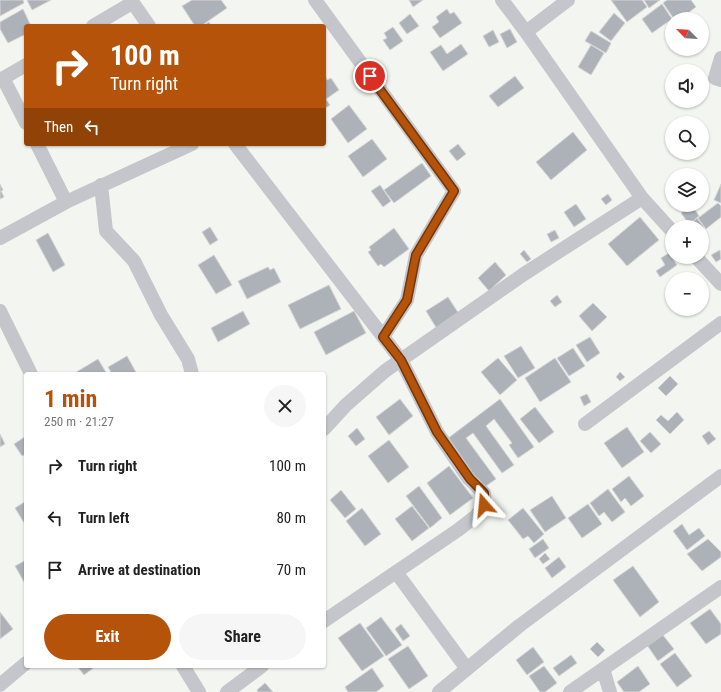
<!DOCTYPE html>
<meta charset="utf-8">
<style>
:root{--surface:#fff;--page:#f6f6f6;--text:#222;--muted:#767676;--accent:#b45309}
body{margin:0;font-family:"Roboto Condensed",sans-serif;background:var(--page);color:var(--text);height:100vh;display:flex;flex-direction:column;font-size:15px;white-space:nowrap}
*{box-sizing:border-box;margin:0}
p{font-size:13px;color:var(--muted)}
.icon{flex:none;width:22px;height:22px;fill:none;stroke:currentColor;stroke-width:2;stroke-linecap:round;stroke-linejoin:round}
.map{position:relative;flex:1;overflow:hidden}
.panel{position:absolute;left:24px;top:372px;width:302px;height:296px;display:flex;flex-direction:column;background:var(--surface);border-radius:4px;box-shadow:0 1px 3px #0004}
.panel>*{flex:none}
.guide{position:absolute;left:24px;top:24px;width:302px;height:122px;border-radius:4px;box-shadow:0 1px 3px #0004;background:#b45309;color:#fff;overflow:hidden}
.needle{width:26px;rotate:294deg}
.tools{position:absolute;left:665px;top:12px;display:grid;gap:8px}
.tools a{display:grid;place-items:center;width:44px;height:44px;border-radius:50%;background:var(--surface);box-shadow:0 1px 3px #0004;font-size:20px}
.pin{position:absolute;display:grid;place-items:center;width:34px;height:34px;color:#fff;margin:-17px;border:2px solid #fff;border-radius:50%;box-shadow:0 1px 4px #0007}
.me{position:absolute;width:44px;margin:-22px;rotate:342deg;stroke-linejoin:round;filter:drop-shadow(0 0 3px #0008)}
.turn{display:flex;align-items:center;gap:14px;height:84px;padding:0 20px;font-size:18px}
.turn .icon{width:52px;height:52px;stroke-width:2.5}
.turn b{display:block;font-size:28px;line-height:34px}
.then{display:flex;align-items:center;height:38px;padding:0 20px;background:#0003;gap:8px;font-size:15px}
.round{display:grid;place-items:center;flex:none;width:42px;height:42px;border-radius:21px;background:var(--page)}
.overview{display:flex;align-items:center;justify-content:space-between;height:68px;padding:0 20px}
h1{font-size:24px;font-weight:700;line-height:30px;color:var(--accent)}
.primary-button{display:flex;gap:8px;margin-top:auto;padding:8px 20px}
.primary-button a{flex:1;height:46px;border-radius:24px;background:var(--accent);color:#fff;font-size:16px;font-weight:700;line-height:46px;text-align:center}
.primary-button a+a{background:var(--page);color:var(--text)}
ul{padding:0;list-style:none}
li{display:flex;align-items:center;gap:12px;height:52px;padding:0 20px}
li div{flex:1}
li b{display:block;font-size:15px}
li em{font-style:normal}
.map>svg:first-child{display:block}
.building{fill:#adb1b8;stroke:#d5d6d4}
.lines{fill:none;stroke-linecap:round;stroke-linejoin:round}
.minor{stroke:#c5c6cb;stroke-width:14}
.route-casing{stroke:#753606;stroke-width:10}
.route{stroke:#b45309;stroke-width:7}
</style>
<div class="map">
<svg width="721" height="692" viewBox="0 0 721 692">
<rect width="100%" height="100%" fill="#f3f5f1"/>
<!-- building -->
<path class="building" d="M0 0H23L24 3 0 16Z
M27 0H51L32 10Z
M192 0H221L227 8 201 26H195L182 6Z
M409 0H423L413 7Z
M611 0H642L647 7 627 22Z
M644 0H660L649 8Z
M667 0H691L696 7 680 19H674L663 3Z
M662 4 672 19 652 33 642 19Z
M23 9 31 26H26V34L8 43 0 29V22Z
M447 9 450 14 454 12 462 23 440 38 432 27 439 22 436 17Z
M614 13 625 23 611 41 599 32Z
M410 14 419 26 407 34 399 23Z
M209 22 211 26H203Z
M393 27 403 41 390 50 383 40 387 38 384 33Z
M510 29 517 42 507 48 500 34Z
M493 30 499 42 489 47 483 36Z
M591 31 611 43 606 53 585 41Z
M461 44 468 54 443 71 430 52 441 45 447 54Z
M591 45 604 53 591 75 578 67Z
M325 75 327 80 331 78 339 90 326 99 330 105 324 109Z
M515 76 524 88 498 107 489 96Z
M349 105 367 129 348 143 331 119Z
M573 132 587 150 551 180 536 162Z
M372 139 387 159 363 177 348 156Z
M458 144 466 154 457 161 449 151Z
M422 163 431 176 394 203 384 190Z
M0 184 3 190 1 191 4 197 0 199Z
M721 184V203L714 200Z
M380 185 391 201 383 207 371 191Z
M608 194 612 200 606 205 601 199Z
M718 203 721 206V217L706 229 698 218Z
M576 204 586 219 574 227 564 212Z
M692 205 699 216 689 224 681 213Z
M640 217 659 240 627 266 608 244Z
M697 218 704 227 702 228 691 227 689 224Z
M210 227 218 240 210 245 202 232Z
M394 228 409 249 384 267 381 264 378 266 368 252 371 250 369 247Z
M555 230 559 238 551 242 547 234Z
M48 233 65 265 53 272 36 240Z
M524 250 531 259 527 262 520 254Z
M720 250 721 259 716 262 711 255Z
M669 253 677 265 660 277 656 271 665 265 661 258Z
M214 255 232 285 216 294 198 265Z
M495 262 506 275 489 291 478 278Z
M268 267 270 270 274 268 281 282 247 299 238 281Z
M329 285 341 309 300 329 288 305Z
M557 295 562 302 555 307 550 301Z
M448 297 459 314 437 329 426 311Z
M593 303 607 317 592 331 579 316Z
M243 311 250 324 218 342 211 328Z
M354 311 366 333 326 355 314 332Z
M590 337 600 353 587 362 576 345Z
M521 346 535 368 518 378 504 356Z
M573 348 585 366 569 376 557 358Z
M127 356 137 374H112L108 367Z
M498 358 517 380 500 395 481 372Z
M555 358 571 382 540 402 525 378Z
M98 359 107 374H73Z
M620 372 625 377 620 381 616 377Z
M670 376 678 384 666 396 658 388Z
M587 394 591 402 584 406 580 397Z
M400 399 413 416 389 435 376 417Z
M500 399 534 447 518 458 509 445 512 443 494 419 486 426 514 465 502 473 473 433 466 438 496 479 483 488 447 439Z
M535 407 554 432 539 443 520 419Z
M677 412 684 420 670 434 656 420 661 415 668 421Z
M627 427 644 452 622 468 604 443Z
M357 428 365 439 356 446 348 436Z
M709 431 716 439 708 445 702 436Z
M650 432 661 444 651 453 640 441Z
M0 434 5 444 0 447Z
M26 436V454L22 456 14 444Z
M389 440 409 467 388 483 368 456Z
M449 466 473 498 450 515 427 483Z
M629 476 644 496 631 506 625 498 621 502 612 489Z
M419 486 442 518 430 528 406 496Z
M608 489 625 512 612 522 604 512 599 516 590 503Z
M341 490 356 509 345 518 330 500Z
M552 496 566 518 545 532 530 510Z
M26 501V526L15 508Z
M588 504 602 524 582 538 568 518Z
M412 506 429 528 412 541 395 519Z
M362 508 381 534 365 546 346 521Z
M523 508 544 534 534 543 528 536 523 539 508 520Z
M682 524 689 535 699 528 705 536 687 550 673 531Z
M543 539 549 548 535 558 529 549Z
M708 539 721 552V557L702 571 687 554Z
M545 553 550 559 543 564 539 559Z
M559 557 566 567 552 578 545 568Z
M26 560V581L24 582 15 566Z
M633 566 659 602 640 617 613 580Z
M710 609 721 624V634L706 644 690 623Z
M0 612 13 629 0 639Z
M381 617 402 645 386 656 366 628Z
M360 623 384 656 362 671 338 638Z
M401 624 410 636 403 641 395 629Z
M662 634 674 649 658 661 647 645Z
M597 642 605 650 598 657 590 649Z
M408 646 428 676 409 689 388 659Z
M533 647 544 662 527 675 516 660Z
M675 653 692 676 677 687 660 664Z
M571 655 577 663 559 676 553 668Z
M77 666H96L84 675Z
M544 666 557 683 545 692H540L529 676Z
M638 666 650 684 639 692H624L617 682Z
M372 668 384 686 376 692H348L345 687Z
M265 683 273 692H258L257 690Z"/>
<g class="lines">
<!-- minor -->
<path class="minor" d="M131 0 149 26
M315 0 454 191 416 255 407 300 383 337
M502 0 526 32 642 198 672 231
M93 26 132 3
M526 32 568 0
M721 58 715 78 721 80
M3 78 26 123
M0 80 26 65
M37 144 66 202
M235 144 401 360 437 432 469 479 484 493V505L476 516 458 530 324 621
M101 185 106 231 134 261 161 315 188 359 192 374
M0 238 66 202 192 144
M696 257 721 284
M0 311 31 374
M585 424 721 323
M324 429 346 405 385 371 524 274 642 198
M396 572 467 669
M183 666 199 692
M603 669 610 692
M0 685 26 663
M227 692 262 666
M439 692 519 626 721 476
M570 692 721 587"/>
</g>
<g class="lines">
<defs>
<path id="route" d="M370 76 454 191 416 255 407 300 383 337 401 360 437 432 470 479 484 493V505"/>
</defs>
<!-- route casing -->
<use href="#route" class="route-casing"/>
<!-- route -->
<use href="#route" class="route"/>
</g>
</svg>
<div class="tools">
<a><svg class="needle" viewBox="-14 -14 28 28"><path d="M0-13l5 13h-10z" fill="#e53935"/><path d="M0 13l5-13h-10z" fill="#767676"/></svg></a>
<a><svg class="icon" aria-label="sound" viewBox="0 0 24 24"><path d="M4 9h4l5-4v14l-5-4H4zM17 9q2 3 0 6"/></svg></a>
<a><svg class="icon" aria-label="search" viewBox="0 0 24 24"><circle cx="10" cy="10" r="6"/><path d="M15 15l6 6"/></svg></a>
<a><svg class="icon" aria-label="layers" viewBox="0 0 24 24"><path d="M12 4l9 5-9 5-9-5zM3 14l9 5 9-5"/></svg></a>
<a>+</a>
<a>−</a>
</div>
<div class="pin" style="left:370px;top:76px;background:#d93025"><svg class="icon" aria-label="arrive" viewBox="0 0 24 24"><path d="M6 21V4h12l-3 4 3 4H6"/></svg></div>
<svg class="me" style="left:484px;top:505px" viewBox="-20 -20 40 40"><path d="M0-17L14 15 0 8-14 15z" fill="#b45309" stroke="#fff" stroke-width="4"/></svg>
<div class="guide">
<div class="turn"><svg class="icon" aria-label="right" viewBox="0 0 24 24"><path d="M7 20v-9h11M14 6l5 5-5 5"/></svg><div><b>100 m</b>Turn right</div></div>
<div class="then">Then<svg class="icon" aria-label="left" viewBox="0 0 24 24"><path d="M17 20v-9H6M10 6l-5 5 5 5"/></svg></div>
</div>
<section class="panel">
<div class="overview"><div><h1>1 min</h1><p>250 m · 21:27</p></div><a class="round"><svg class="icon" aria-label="close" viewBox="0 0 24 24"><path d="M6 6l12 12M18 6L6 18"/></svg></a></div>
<ul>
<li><svg class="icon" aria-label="right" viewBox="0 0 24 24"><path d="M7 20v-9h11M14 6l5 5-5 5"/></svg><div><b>Turn right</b></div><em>100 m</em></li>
<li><svg class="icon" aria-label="left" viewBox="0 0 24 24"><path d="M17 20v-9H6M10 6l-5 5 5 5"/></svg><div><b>Turn left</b></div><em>80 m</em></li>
<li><svg class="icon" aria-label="arrive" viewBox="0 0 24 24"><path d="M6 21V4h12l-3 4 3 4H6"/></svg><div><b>Arrive at destination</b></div><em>70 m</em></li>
</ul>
<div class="primary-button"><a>Exit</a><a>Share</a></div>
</section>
</div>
